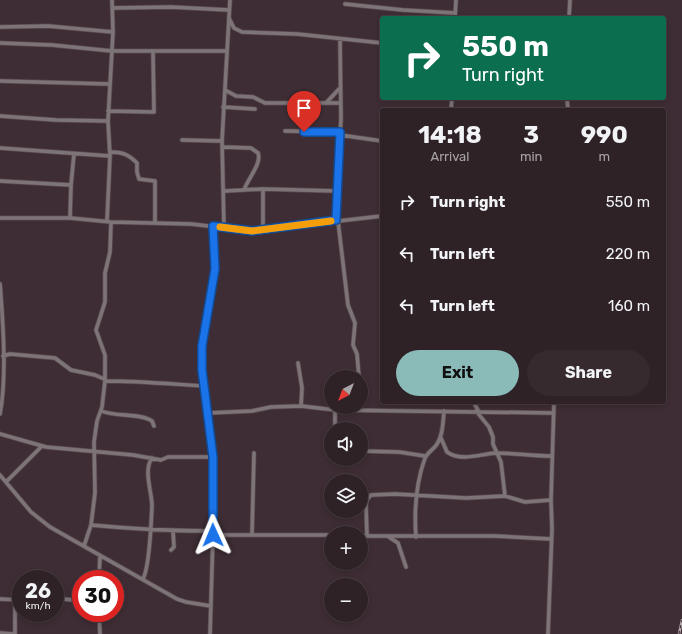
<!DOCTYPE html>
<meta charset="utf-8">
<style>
:root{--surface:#2e2227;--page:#362a2f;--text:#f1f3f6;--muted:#a7a4a7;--line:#493f44;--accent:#8bbbb9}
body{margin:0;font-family:Rubik,sans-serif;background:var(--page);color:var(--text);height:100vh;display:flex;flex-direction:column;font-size:15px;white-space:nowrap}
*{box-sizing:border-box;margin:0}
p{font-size:13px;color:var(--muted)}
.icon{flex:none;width:22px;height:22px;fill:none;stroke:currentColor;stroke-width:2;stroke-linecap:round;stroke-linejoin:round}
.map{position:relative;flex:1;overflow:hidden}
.sheet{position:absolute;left:380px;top:108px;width:286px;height:296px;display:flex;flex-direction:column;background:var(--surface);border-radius:4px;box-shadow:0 2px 6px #0003,0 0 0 1px var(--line)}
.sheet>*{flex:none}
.banner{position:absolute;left:380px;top:16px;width:286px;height:84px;border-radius:4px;box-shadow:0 2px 6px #0003,0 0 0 1px var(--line);background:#0b6e4f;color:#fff;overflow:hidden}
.needle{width:26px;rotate:222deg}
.buttons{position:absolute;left:324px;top:370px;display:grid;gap:8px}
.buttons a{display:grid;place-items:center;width:44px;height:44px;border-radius:50%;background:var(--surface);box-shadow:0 2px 6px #0003,0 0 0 1px var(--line);font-size:20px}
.speed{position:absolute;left:12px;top:570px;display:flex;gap:8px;font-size:20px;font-weight:700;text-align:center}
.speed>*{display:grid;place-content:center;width:52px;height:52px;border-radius:50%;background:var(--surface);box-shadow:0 2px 6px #0003,0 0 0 1px var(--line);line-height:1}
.speed small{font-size:10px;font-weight:400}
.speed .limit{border:6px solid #d22;background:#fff;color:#111}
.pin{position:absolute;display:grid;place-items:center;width:34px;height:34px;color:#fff;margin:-41px -17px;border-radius:50% 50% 50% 0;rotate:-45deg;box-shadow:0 0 4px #0007}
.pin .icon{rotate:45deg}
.me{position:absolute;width:44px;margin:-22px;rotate:359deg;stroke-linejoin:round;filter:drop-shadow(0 0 3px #0008)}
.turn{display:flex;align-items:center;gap:14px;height:84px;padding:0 16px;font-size:18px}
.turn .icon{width:52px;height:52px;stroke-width:2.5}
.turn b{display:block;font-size:28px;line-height:34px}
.eta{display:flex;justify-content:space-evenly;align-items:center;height:68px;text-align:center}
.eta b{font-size:24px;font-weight:700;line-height:28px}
.primary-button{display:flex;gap:8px;margin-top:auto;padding:8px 16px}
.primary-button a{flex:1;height:46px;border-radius:24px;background:var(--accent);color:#111;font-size:16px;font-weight:700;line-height:46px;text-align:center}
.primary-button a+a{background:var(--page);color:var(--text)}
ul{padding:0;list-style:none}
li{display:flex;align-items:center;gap:12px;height:52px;padding:0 16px}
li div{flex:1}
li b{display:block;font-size:15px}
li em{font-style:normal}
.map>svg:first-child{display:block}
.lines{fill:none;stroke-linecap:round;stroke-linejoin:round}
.minor-casing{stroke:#5a4a50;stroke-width:5}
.minor{stroke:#7d7478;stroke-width:3.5}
.rail-casing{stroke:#b4a8ac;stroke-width:2.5}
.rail{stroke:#34232a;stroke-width:1;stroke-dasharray:3;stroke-linecap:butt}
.route-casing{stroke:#114b97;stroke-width:10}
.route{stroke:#1a73e8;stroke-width:7}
.slow{stroke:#f59e0b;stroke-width:7}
</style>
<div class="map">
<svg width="682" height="634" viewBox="0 0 682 634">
<rect width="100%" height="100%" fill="#3e2d34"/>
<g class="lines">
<defs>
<path id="minor" d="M345 4 403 10 455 13
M112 8 171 7 229 10
M229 18 234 28 242 32 297 34 382 43
M455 18 456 0
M569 18 570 0
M0 27 48 26 113 32
M0 43 52 45 112 51H227
M0 81 109 84
M225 90 236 96 253 97 265 103H340
M567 98 568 110
M326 103 339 89
M223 107 255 109
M451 110 452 98
M108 111 154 112 153 51
M0 116 56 120 108 121
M285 131 340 132
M340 135 382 141
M182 140 222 141
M223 147 251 148 258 153C262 164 248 178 244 190
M0 148 110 156
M110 152C122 152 128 154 137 163V172L139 179 155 181V223
M0 181 71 185 70 218
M71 185 74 154
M263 189V229
M225 191 263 189 336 191
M0 218H70L111 222 191 224 252 231 382 216
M335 220 341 119 340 39
M107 221 110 156 108 121 113 32 112 0
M338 221 348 305 355 323 353 345 357 354 359 377
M224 228 222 141 230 0
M0 284C3 322 7 377 0 414
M3 356 10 354 55 358 71 370 95 375 104 379
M298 363 302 388 301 406
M105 381C138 381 171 384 204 386
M474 403 479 412
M101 411C116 417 141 413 152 421L154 426
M476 411 489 427 493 437V444L501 462 505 496
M208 413 252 411 271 407 301 406 335 410 554 413
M335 429V410
M0 434 46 447 133 455 161 460 168 457H213
M441 438 447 452C461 462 480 454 496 453 515 453 533 456 552 456
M361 451 399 452 425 456
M0 475 31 512 50 527 177 599 186 602 211 606
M6 482 42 446
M91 525C132 529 172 531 213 531
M213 535H331
M252 535 254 453
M361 536H495L551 539
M367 536 366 504 367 500 371 495 395 494 466 498 505 496 525 502 551 500
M389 537 398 543 406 567
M416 537C414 510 416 483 425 458 427 453 434 449 437 444 443 435 443 422 444 411
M84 546 91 525 95 493 94 442 97 421 102 407 105 381V355L96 330 105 302V273L110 252 111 222
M171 550 174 547 173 531
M99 579 100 555
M143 579C150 566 151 523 152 506 152 492 143 470 152 458
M55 598 81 601
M0 599 21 600
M99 613 100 634
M0 633 13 634
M15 634V600
M210 634 213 535V457L202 370 203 346 215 269 213 226
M548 634 552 529 551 500 554 402"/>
</defs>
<!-- minor casing -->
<use href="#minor" class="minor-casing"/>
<!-- minor -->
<use href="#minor" class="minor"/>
<defs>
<path id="rail" d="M679 634 682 620"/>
</defs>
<!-- rail casing -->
<use href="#rail" class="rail-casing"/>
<!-- rail -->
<use href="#rail" class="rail"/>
</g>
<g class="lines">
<defs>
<path id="route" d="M213 535V457L202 370V346L215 269 213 226 252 231 336 220 340 132H304"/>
</defs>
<!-- route casing -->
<use href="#route" class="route-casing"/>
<!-- route -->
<use href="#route" class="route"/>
<!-- slow -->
<path class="slow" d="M220 227 252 231 331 221"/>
</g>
</svg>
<div class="buttons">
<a><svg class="needle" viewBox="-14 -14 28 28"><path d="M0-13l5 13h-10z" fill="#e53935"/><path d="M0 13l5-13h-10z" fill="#a7a4a7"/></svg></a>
<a><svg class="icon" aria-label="sound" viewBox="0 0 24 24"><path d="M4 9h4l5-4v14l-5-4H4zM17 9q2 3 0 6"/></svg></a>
<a><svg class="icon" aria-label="layers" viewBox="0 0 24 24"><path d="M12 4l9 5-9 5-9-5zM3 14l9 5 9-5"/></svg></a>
<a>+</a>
<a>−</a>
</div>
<div class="speed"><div>26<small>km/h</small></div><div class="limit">30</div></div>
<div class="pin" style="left:304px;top:132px;background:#d93025"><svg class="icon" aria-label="arrive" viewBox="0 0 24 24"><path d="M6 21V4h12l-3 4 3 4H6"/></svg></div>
<svg class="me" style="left:213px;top:535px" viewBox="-20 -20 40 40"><path d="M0-17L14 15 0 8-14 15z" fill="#1a73e8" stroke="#fff" stroke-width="4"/></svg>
<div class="banner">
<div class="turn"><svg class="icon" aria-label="right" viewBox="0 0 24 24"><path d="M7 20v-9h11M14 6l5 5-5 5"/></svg><div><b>550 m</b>Turn right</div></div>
</div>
<section class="sheet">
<div class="eta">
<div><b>14:18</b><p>Arrival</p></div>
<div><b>3</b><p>min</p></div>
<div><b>990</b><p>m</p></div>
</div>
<ul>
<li><svg class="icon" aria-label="right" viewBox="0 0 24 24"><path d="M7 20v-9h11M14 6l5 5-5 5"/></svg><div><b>Turn right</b></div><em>550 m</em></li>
<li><svg class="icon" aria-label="left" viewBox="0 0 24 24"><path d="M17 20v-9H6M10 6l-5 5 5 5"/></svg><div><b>Turn left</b></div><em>220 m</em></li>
<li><svg class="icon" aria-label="left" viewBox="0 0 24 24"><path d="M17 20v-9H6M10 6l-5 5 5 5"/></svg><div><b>Turn left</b></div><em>160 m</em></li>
</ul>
<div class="primary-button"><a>Exit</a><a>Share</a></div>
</section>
</div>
